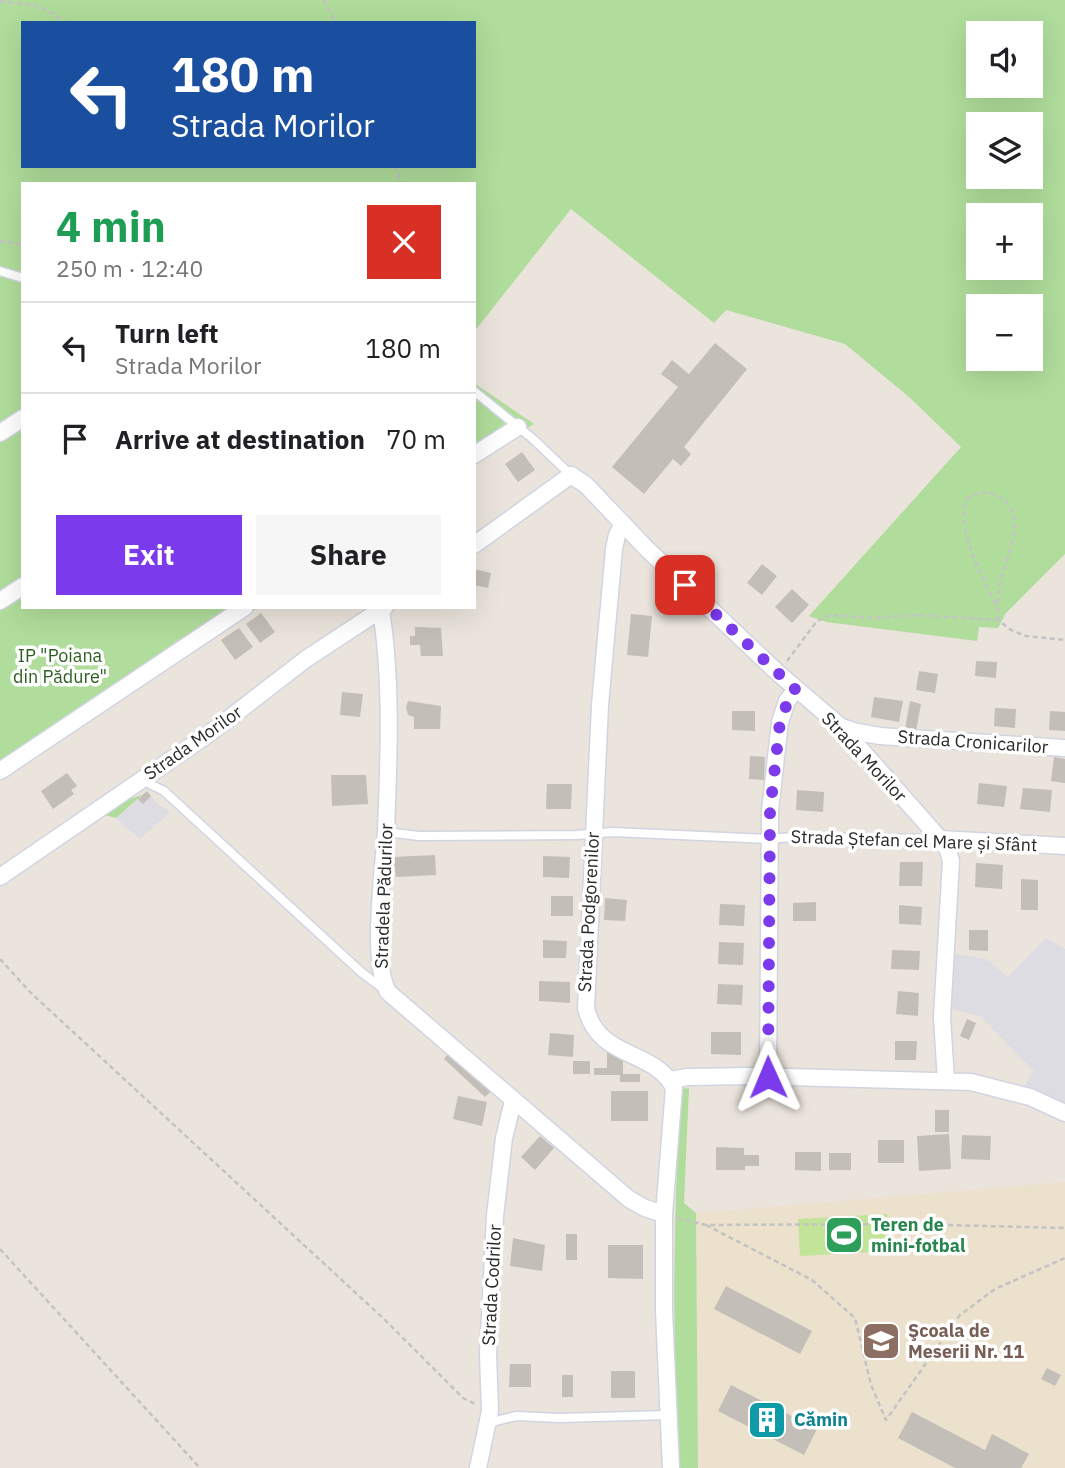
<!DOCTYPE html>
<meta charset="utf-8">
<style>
:root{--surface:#fff;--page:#f6f6f6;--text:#202124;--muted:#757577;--line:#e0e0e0;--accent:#7c3aed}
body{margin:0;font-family:"IBM Plex Sans",sans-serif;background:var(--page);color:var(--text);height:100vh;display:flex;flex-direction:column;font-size:26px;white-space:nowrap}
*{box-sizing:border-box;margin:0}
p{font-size:23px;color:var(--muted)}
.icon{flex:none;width:38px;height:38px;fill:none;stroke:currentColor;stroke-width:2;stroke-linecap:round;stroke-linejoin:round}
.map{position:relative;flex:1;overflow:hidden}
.details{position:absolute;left:21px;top:182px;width:455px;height:427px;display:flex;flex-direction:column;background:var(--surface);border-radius:0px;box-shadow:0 7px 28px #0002}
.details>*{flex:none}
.guide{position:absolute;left:21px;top:21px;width:455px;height:147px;border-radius:0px;box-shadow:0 7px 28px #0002;background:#1a4fa0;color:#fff;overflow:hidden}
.controls{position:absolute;left:966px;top:21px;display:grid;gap:14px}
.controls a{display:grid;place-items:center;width:77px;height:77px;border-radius:0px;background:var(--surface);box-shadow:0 7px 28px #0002;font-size:35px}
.pin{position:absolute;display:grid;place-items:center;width:60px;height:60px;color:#fff;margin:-30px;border-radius:14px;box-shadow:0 4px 10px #0006}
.me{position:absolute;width:77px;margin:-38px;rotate:359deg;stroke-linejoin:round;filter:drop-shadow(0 0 5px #0008)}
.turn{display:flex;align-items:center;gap:24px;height:147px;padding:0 35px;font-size:32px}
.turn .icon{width:91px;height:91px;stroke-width:2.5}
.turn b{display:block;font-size:49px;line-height:60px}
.round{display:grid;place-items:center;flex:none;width:74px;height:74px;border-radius:0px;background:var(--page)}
.headline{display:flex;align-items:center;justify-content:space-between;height:119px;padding:0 35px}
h1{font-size:42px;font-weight:700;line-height:52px;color:#1e9e55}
.primary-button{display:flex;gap:14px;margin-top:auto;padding:14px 35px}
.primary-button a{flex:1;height:80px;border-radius:0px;background:var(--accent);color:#fff;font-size:28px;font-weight:700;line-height:80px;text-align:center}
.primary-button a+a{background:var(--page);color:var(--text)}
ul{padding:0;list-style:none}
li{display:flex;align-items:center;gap:21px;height:91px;padding:0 35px;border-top:2px solid var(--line)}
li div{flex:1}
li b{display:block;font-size:26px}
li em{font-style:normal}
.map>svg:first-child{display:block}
.industrial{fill:#dedce3}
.education{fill:#ebe1cc}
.green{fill:#b0dd9b;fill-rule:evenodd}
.pitch{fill:#c2e498}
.building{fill:#c3beb7}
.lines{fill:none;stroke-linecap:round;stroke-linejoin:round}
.lane-casing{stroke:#d1d4e1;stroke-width:11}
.street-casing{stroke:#d1d4e1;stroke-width:19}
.path{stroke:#c3c3c3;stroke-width:2.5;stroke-dasharray:5 3.5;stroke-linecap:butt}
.lane{stroke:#fff;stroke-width:8}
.street{stroke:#fff;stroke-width:16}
.route{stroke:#7c3aed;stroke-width:12;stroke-dasharray:0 21.6}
.labels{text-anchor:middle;stroke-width:7;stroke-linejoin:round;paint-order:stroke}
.park-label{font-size:18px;fill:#2b601f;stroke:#fff}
.street-label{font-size:18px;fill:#292929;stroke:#fff}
.leisure-label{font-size:18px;font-weight:bold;fill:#27864d;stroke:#fff;text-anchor:start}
.education-label{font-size:18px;font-weight:bold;fill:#785e54;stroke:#fff;text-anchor:start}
.culture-label{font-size:18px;font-weight:bold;fill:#0d838f;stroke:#fff;text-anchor:start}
</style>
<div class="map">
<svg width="1065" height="1468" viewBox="0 0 1065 1468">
<rect width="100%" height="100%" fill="#eae4dc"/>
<!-- industrial -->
<path class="industrial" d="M147 791 156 803 170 812 140 839 116 818Z
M1046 938 1065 949V1102L1025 1085 1034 1071 980 1016 947 1008 955 954 986 959 1008 977Z"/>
<!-- education -->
<path class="education" d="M1065 1182V1468H698L696 1213Z"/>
<!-- green -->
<path class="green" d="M0 0H1065V554L1006 613 998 628 979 627 977 641 826 622 809 616 961 447 909 397 845 344 726 310 714 323 571 209 474 332V184H23V607H259L0 778ZM23 23H474V166H23ZM978 33H1031V86H978ZM978 124H1031V177H978ZM978 215H1031V268H978ZM978 306H1031V359H978Z
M474 383 534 424 474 461Z
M142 795 116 818 101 814 117 803Z
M689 1088 684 1203 696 1213 698 1468H679C672 1342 673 1215 681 1089Z"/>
<!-- pitch -->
<path class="pitch" d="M887 1214 889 1251 800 1256 798 1219Z"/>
<!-- building -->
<path class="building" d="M715 343 747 369 684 447 691 454 681 466 673 459 644 494 612 467 678 387 661 374 672 360 689 374Z
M522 452 535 470 518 482 505 464Z
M762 564 777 576 762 595 747 583Z
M474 569 491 573 488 588 474 585Z
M792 589 809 605 792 623 775 607Z
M261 613 275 632 260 643 246 624Z
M631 614 652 616 648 657 627 655Z
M415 627 441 628 443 656H421L420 645H410V636H415Z
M239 628 253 647 235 660 221 640Z
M976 661 997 662 996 678 975 676Z
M919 671 938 674 935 693 916 690Z
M342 692 363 694 360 717 340 715Z
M874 697 903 701 899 722 871 717Z
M408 701 441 706 440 729H414V717L408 715 406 707Z
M910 701 921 704 916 731 905 729Z
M995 708 1016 709 1015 728 994 726Z
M732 711H755V731L732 730Z
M1050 711 1065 712V731L1049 730Z
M750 756 765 757 764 780 749 779Z
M1054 757 1065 759V783L1051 781Z
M67 773 77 786 71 790 74 794 53 809 41 791Z
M331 775H366L368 804 332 806Z
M979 783 1007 786 1004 807 977 804Z
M547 784H572L571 809H546Z
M1023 788 1052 790 1050 812 1020 809Z
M797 790 824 792 823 812 796 810Z
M147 791 151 796 143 804 138 799Z
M435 855 436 875 396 877 393 857Z
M543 856 570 857 569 878 543 877Z
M900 862H923L922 886H899Z
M976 863 1003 865 1002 889 975 887Z
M1021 879 1038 880V910H1021Z
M551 896H573V916H551Z
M605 898 627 900 625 921 604 920Z
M816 902V921H793V903Z
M720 904 745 905 744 926 719 925Z
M899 905 922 907 921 925 899 924Z
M969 930H988V951L969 950Z
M543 940 567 941 566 958H543Z
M719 942 744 943 743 965 718 964Z
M892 950 920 951 919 970 891 969Z
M539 981 570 982V1003L539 1001Z
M718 984 743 985 742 1005 717 1004Z
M898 991 919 993 918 1016 896 1014Z
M967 1019 976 1023 969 1040 960 1036Z
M711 1032H741V1055L711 1054Z
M550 1033 574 1035 573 1057 548 1055Z
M895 1041H917L916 1060H895Z
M607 1048 623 1057V1074H640V1082H620V1075H594V1068H607Z
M450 1052 491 1091 485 1097 444 1059Z
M573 1061H590V1074H573Z
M611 1091H648V1121H611Z
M458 1096 487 1102 482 1126 453 1119Z
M935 1110H949V1132H935Z
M949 1134 951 1169 919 1171 917 1136Z
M962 1135 991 1136 990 1160 961 1159Z
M540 1136 554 1148 535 1170 521 1157Z
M878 1140H904V1163H878Z
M716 1147 744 1148V1155H759V1166H745V1170H716Z
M795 1152H821V1171L795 1170Z
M829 1153H851V1170H829Z
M566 1234H577V1260H566Z
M513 1238 545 1245 542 1271 510 1266Z
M608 1245H643V1279L608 1278Z
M726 1286 812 1331 800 1354 714 1309Z
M510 1364H531V1387H509Z
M1047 1368 1061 1375 1055 1386 1041 1379Z
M611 1371H635V1398H611Z
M562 1375H573V1397H562Z
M731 1385 817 1429 804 1455 718 1411Z
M912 1412 985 1450 992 1434 1029 1454 1021 1468H955L898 1438Z"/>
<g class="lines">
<defs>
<path id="lane" d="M0 271 23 278
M474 391 533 439 571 475
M142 780 164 791 361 972 385 990
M386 832 419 836 577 835 612 832 769 839 792 837 937 839
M488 1423 516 1416 559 1418 668 1415"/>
<path id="street" d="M0 433 23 418
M474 455 518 427
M623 524 617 535 614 549 600 705 586 1008C598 1060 655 1049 674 1088L664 1214V1311L671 1468
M474 545 571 475 586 485 647 549 778 673 840 726 940 839 948 850 951 861 942 1017 946 1081
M0 601 23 586
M381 610C392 681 389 757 386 829 384 869 370 959 388 992L629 1199 645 1208 664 1214
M842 727 857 732 880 736 1065 748
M0 771 245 607
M940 839 1065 846
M0 877 210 733 306 659 385 607
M768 1077 770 811 780 722 787 701 796 689
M670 1080 688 1077 751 1076 971 1082 1030 1097 1065 1113
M478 1468 490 1411 488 1354 495 1216 504 1138 513 1101"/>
</defs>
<!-- lane casing -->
<use href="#lane" class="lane-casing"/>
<!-- street casing -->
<use href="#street" class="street-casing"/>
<!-- path -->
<path class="path" d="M324 0 336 23
M0 1 39 6 68 23
M395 166 402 184
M0 241 23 244
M998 620C998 610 997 598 999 588 1004 560 1033 512 996 495 983 490 977 493 966 500 957 536 984 577 998 610
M787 661 817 621 831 615 872 618 916 615 998 620 1011 630 1026 636 1065 640
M0 959 31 993 384 1319 463 1398 475 1404
M677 1218 706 1225 904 1224 1065 1228
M706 1225 812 1280 855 1318 871 1385 886 1420 960 1315 995 1289 1065 1258
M0 1249 200 1468"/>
<!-- lane -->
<use href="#lane" class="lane"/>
<!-- street -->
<use href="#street" class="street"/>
</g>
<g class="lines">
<!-- route -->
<path class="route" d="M685 585 796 690 788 701 780 722 770 811 768 1077"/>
</g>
<!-- icons -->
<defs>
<symbol id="stadium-square" viewBox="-11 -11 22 22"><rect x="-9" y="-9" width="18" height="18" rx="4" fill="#2e9e5b" stroke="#fff"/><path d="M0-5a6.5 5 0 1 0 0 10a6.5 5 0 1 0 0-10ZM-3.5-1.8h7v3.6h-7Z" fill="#fff"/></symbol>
<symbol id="university-square" viewBox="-11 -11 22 22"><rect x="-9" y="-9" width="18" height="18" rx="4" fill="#8d6e63" stroke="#fff"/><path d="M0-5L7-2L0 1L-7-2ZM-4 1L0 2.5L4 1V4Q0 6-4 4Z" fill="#fff"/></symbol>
<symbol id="building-square" viewBox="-11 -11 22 22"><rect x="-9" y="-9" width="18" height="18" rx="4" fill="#0f9aa8" stroke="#fff"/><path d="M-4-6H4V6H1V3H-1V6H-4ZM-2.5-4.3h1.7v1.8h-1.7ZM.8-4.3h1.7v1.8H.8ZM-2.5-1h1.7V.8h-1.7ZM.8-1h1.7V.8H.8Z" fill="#fff"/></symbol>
</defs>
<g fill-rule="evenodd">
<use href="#stadium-square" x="822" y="1213" width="44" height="44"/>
<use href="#university-square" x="859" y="1319" width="44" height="44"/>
<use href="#building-square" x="745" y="1398" width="44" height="44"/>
</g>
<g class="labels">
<!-- park labels -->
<g class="park-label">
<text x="60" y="662">IP "Poiana<tspan x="60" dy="21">din Pădure"</tspan></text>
</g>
<!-- street labels -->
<g class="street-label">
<text transform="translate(973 742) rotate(4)" y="6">Strada Cronicarilor</text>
<text transform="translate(193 743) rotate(-35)" y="6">Strada Morilor</text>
<text transform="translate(864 757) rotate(47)" y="6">Strada Morilor</text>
<text transform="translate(914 841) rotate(2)" y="6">Strada Ștefan cel Mare și Sfânt</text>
<text transform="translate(384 896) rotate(-88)" y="6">Stradela Pădurilor</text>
<text transform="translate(589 912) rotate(-87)" y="6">Strada Podgorenilor</text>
<text transform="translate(492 1285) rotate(-87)" y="6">Strada Codrilor</text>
</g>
<!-- leisure labels -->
<g class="leisure-label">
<text x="871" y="1231">Teren de<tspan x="871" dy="21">mini-fotbal</tspan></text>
</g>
<!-- education labels -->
<g class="education-label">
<text x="908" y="1337">Şcoala de<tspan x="908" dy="21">Meserii Nr. 11</tspan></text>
</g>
<!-- culture labels -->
<g class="culture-label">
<text x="794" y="1426">Cămin</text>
</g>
</g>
</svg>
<div class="controls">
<a><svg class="icon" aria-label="sound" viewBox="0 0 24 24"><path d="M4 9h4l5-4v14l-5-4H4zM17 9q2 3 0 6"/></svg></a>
<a><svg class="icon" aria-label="layers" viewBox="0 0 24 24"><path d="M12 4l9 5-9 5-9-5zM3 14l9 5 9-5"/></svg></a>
<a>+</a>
<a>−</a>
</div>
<div class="pin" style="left:685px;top:585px;background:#d93025"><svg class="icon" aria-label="arrive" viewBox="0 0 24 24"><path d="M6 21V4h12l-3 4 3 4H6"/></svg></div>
<svg class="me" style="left:768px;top:1077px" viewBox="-20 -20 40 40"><path d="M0-17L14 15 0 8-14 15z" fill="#7c3aed" stroke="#fff" stroke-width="4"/></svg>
<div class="guide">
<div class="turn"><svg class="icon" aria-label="left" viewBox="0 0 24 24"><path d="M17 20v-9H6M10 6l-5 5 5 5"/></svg><div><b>180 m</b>Strada Morilor</div></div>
</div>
<section class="details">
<div class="headline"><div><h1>4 min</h1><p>250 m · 12:40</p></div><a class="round" style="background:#d93025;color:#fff"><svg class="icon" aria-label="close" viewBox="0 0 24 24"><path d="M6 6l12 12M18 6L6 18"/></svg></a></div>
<ul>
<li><svg class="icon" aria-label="left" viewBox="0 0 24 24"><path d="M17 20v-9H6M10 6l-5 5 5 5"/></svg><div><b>Turn left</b><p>Strada Morilor</p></div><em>180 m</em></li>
<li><svg class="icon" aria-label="arrive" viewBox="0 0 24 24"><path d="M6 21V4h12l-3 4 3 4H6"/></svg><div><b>Arrive at destination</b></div><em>70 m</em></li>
</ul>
<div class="primary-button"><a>Exit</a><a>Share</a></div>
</section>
</div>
